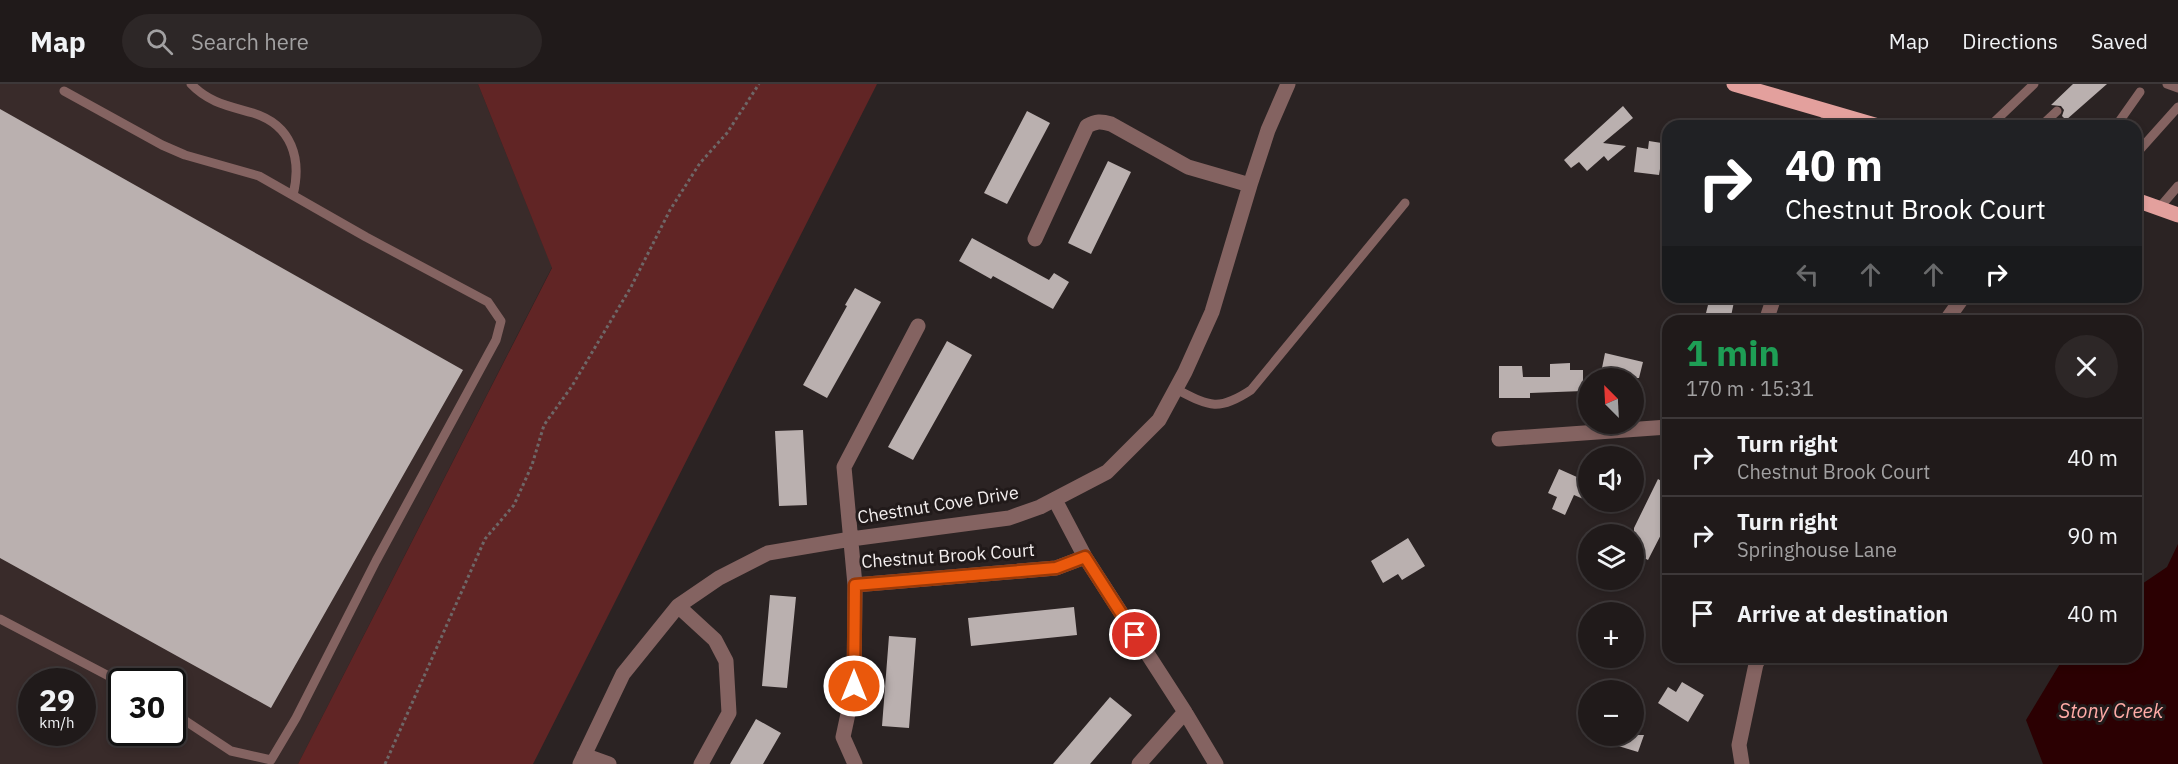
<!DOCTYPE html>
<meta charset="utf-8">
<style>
:root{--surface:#201a1a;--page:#2d2727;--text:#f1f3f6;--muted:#a2a1a2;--line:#3d3839}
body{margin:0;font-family:"IBM Plex Sans",sans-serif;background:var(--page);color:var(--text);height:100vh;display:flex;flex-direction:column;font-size:22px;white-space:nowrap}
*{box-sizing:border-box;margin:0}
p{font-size:20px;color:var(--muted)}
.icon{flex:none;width:33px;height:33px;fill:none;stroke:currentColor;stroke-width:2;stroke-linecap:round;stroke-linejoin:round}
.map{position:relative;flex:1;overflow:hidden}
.drawer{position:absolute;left:1662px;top:231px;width:480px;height:348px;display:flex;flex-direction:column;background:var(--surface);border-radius:18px;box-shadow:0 3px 9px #0003,0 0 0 2px var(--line)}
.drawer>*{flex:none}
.top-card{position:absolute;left:1662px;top:36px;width:480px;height:183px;border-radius:18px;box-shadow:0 3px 9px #0003,0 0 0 2px var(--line);background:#202124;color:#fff;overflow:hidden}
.needle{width:39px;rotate:336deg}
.controls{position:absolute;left:1578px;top:284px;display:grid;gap:12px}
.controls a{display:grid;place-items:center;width:66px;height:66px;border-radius:50%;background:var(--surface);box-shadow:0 3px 9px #0003,0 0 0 2px var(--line);font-size:30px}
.speed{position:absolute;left:18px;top:584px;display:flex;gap:12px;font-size:30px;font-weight:700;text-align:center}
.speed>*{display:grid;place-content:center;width:78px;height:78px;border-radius:50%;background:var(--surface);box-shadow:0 3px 9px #0003,0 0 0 2px var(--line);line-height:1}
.speed small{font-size:15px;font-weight:400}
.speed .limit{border:3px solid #111;border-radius:9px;background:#fff;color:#111}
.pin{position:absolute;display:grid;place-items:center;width:51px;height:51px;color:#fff;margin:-26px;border:3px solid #fff;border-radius:50%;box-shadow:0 2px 6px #0007}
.me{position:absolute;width:66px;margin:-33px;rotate:0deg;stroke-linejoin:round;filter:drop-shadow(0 0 4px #0008)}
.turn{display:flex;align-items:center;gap:21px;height:126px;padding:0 24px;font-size:27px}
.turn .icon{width:78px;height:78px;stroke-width:2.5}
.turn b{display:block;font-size:42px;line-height:51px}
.lanes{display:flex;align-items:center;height:57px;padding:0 24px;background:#0003;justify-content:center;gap:30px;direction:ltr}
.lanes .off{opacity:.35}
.round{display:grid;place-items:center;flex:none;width:63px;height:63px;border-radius:32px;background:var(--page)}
.overview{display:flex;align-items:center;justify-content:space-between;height:102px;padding:0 24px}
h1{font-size:36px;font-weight:800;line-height:45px;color:#1e9e55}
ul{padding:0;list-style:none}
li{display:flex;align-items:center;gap:18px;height:78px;padding:0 24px;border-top:2px solid var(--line)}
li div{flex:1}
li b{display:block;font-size:22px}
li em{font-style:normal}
header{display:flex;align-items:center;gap:36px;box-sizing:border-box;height:84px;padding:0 30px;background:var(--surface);border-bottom:2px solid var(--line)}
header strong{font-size:28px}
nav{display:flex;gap:33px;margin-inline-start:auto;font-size:21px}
.search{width:420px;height:54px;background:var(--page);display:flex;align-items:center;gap:15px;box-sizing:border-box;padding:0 21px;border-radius:33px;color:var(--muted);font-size:22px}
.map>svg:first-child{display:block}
.built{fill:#392b2a;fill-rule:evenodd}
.green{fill:#612525}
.water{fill:#2b0002}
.building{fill:#bab0af}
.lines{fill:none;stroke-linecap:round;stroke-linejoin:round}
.path{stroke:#6e6767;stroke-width:3;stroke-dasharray:3 3;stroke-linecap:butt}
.lane{stroke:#846361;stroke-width:9}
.street{stroke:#846361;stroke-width:15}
.primary{stroke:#e3a09d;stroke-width:15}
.route-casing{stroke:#983908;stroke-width:15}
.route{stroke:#ea580c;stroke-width:10}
.labels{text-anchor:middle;stroke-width:6;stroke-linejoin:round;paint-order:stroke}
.street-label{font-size:18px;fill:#f3eeee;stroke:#211a1a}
.water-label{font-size:20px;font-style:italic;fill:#ffaba7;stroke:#211a1a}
</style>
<header>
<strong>Map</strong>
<div class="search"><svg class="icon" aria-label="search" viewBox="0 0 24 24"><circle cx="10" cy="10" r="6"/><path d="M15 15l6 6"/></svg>Search here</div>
<nav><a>Map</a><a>Directions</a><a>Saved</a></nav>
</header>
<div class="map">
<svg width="2178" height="680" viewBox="0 0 2178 680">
<rect width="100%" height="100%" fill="#2b2323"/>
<!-- built -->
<path class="built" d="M0 0H478L552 183 298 680H0ZM32 597H82V648H32ZM122 597H172V648H122Z"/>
<!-- green -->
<path class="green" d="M478 0H877L533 680H298L552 184Z"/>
<!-- water -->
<path class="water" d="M2178 460V680H2043L2026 636 2064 573H2136V504L2167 483Z"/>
<!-- building -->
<path class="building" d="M2073 0H2107L2066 36 2062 32 2064 26 2061 22 2051 21Z
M1623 22 1633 34 1603 59 1626 62 1608 77 1604 72 1587 87 1579 78 1571 84 1564 76Z
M0 25 463 286 271 624 0 474Z
M1027 27 1050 39 1007 120 984 109Z
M1649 57 1668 60V86L1660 85 1659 91 1634 88 1637 63 1648 65Z
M1108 77 1131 88 1091 170 1068 159Z
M972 154 1049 196 1054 189 1069 198 1053 225 993 192 991 195 959 177Z
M855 204 881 218 827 314 803 301 847 222 845 221Z
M1710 213H1735L1730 237H1704Z
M947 257 972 271 913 376 888 363Z
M1605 269 1643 278 1639 294H1600Z
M1570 279V286H1583V307L1530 309V314H1499V282H1522L1523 293H1550V280Z
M803 346 807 421 779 422 775 347Z
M1559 385 1588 398V417L1574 411 1565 431 1552 425 1557 413 1548 409Z
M1658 395 1668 401V437L1648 476 1634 469V444Z
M1408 454 1425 482 1402 496 1398 490 1383 499 1371 477Z
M770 511 796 513 787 604 762 602Z
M1074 523 1077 551 971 562 968 534Z
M889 552 916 554 909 644 882 642Z
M1682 598 1704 611 1688 638 1658 619 1668 603 1676 608Z
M1110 613 1132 631 1090 680H1053Z
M756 635 781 649 763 680H730Z
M1593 651H1644L1638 668 1592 654Z"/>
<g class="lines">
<!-- path -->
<path class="path" d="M385 680 485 455 514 421 532 381 544 341 572 302 631 203 670 126 700 79 727 49 759 0"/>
<!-- lane -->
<path class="lane" d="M191 0C209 19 229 22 253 29 292 41 302 75 293 111
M2167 0 2178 4
M64 7 162 61 185 71 259 92 366 153 488 218 501 237 496 256 376 477 296 634 271 676 231 667 172 628
M1990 42 2034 0
M2041 42 2057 27
M2116 42 2140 8
M2136 70 2178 23
M2160 123 2178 102
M1176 305C1209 322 1218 328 1251 306L1405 119
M0 535 122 599"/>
<!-- street -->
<path class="street" d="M1826 42 1830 29
M1035 155 1087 42C1096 37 1101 37 1111 40L1188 83 1250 101
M1766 237 1774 213
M1946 237 1963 213
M918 242 844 383 855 501 1056 484 1085 473
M1499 355 1668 343
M1055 416 1085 473 1185 628 1216 680
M855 501 854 602 843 653 855 680
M678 522 715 556 726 577 729 629 701 680
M584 671 609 680
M580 680 623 590 678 522 719 494 768 469 851 455 1009 434 1040 423 1107 388 1159 336 1185 288 1212 228 1250 101 1268 46 1288 0
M1139 680 1185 628
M1742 680 1739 661 1756 580 1760 573"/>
<!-- primary -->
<path class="primary" d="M1734 0 1878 42
M2136 116 2178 131"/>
</g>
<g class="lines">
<defs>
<path id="route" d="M854 602 855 501 1056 484 1085 473 1135 551"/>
</defs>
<!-- route casing -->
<use href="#route" class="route-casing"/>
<!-- route -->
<use href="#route" class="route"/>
</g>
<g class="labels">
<!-- street labels -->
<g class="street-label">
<text transform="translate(938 421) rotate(-9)" y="6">Chestnut Cove Drive</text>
<text transform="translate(948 472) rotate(-4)" y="6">Chestnut Brook Court</text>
</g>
<!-- water labels -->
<g class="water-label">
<text x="2111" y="634">Stony Creek</text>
</g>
</g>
</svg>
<div class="controls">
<a><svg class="needle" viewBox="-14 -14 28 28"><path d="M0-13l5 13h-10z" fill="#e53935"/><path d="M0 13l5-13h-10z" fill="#a2a1a2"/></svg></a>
<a><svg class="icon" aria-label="sound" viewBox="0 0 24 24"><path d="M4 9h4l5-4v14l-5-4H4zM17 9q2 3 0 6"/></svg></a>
<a><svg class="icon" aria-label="layers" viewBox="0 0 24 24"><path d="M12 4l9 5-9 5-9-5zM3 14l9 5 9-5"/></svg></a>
<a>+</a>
<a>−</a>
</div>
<div class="speed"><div>29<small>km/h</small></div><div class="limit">30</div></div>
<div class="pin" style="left:1135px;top:551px;background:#d93025"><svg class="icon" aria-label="arrive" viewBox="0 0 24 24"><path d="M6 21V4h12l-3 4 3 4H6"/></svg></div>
<svg class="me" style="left:854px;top:602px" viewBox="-20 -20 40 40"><circle r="17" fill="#ea580c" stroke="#fff" stroke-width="3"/><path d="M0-11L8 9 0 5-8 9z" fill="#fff"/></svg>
<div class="top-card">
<div class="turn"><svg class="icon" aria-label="right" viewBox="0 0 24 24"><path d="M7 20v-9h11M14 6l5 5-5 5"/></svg><div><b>40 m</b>Chestnut Brook Court</div></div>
<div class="lanes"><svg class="icon off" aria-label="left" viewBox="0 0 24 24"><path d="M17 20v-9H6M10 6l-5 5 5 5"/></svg><svg class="icon off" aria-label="ahead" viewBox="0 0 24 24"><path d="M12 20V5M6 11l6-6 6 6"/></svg><svg class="icon off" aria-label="ahead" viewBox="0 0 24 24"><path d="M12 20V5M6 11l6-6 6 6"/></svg><svg class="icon" aria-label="right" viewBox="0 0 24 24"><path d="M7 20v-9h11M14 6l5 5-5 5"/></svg></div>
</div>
<section class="drawer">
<div class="overview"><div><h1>1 min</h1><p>170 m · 15:31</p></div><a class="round"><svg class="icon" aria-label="close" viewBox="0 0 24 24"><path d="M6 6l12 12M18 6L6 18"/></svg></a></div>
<ul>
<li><svg class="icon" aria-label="right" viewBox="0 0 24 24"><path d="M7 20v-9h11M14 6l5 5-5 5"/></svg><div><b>Turn right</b><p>Chestnut Brook Court</p></div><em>40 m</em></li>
<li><svg class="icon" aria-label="right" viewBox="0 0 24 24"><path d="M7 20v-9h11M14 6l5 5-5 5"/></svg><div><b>Turn right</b><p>Springhouse Lane</p></div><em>90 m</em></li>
<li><svg class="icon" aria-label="arrive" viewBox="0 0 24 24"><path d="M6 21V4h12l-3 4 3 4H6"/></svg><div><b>Arrive at destination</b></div><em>40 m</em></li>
</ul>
</section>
</div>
